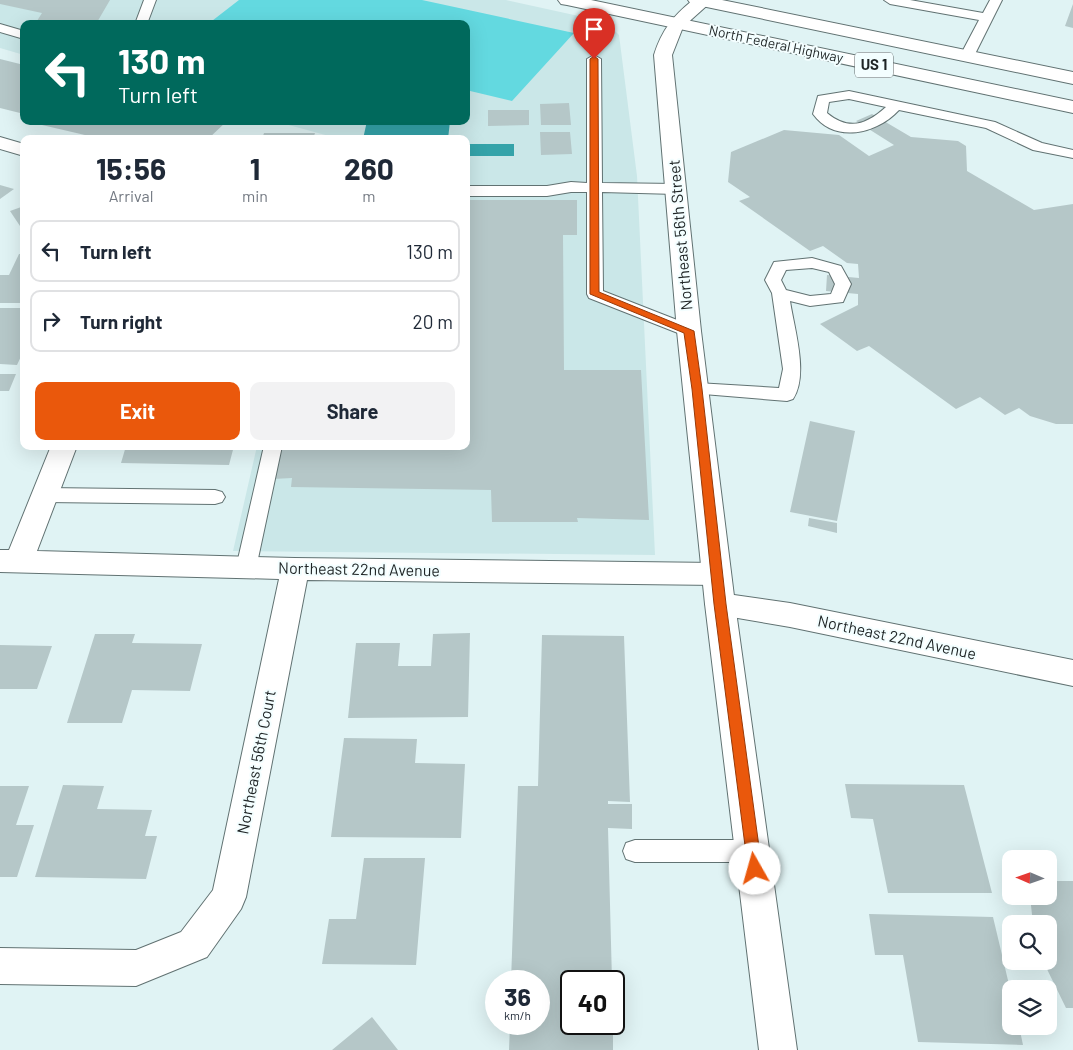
<!DOCTYPE html>
<style>
:root{--surface:#fff;--page:#f2f2f3;--text:#1f2937;--muted:#747a83;--line:#e0e1e3;--accent:#ea580c}
body{margin:0;font-family:Barlow,sans-serif;background:var(--page);color:var(--text);height:100vh;display:flex;flex-direction:column;font-size:19px;white-space:nowrap}
*{box-sizing:border-box;margin:0}
p{font-size:16px;color:var(--muted)}
.icon{flex:none;width:28px;height:28px;fill:none;stroke:currentColor;stroke-width:2;stroke-linecap:round;stroke-linejoin:round}
.map{position:relative;flex:1;overflow:hidden}
.side{position:absolute;left:20px;top:135px;width:450px;height:315px;display:flex;flex-direction:column;background:var(--surface);border-radius:10px;box-shadow:0 5px 20px #0002}
.side>*{flex:none}
.banner{position:absolute;left:20px;top:20px;width:450px;height:105px;border-radius:10px;box-shadow:0 5px 20px #0002;background:#00695c;color:#fff;overflow:hidden}
.needle{width:32px;rotate:272deg}
.fabs{position:absolute;left:1002px;top:850px;display:grid;gap:10px}
.fabs a{display:grid;place-items:center;width:55px;height:55px;border-radius:10px;background:var(--surface);box-shadow:0 5px 20px #0002;font-size:25px}
.speed{position:absolute;left:485px;top:970px;display:flex;gap:10px;font-size:25px;font-weight:700;text-align:center}
.speed>*{display:grid;place-content:center;width:65px;height:65px;border-radius:50%;background:var(--surface);box-shadow:0 5px 20px #0002;line-height:1}
.speed small{font-size:12px;font-weight:400}
.speed .limit{border:2px solid #111;border-radius:8px;background:#fff;color:#111}
.pin{position:absolute;display:grid;place-items:center;width:42px;height:42px;color:#fff;margin:-51px -21px;border-radius:50% 50% 50% 0;rotate:-45deg;box-shadow:0 0 5px #0007}
.pin .icon{rotate:45deg}
.me{position:absolute;width:55px;margin:-28px;rotate:353deg;stroke-linejoin:round;filter:drop-shadow(0 0 4px #0008)}
.turn{display:flex;align-items:center;gap:18px;height:105px;padding:0 15px;font-size:22px}
.turn .icon{width:65px;height:65px;stroke-width:2.5}
.turn b{display:block;font-size:35px;line-height:42px}
.eta{display:flex;justify-content:space-evenly;align-items:center;height:85px;text-align:center}
.eta b{font-size:30px;font-weight:700;line-height:35px}
.button{display:flex;gap:10px;margin-top:auto;padding:10px 15px}
.button a{flex:1;height:58px;border-radius:10px;background:var(--accent);color:#fff;font-size:20px;font-weight:700;line-height:58px;text-align:center}
.button a+a{background:var(--page);color:var(--text)}
ul{padding:0;list-style:none}
li{display:flex;align-items:center;gap:15px;height:62px;margin:0 10px 8px;padding:0 5px;border:2px solid var(--line);border-radius:10px}
li div{flex:1}
li b{display:block;font-size:19px}
li em{font-style:normal}
.map>svg:first-child{display:block}
.built{fill:#cae7e8}
.green{fill:#63d9e0}
.water{fill:#34a3a9}
.building{fill:#b5c7c8}
.lines{fill:none;stroke-linecap:round;stroke-linejoin:round}
.lane-casing{stroke:#617272;stroke-width:2}
.street-casing{stroke:#617272;stroke-width:2}
.secondary-casing{stroke:#617272;stroke-width:2}
.primary-casing{stroke:#617272;stroke-width:2}
.lane{fill:#fff;fill-rule:evenodd}
.street{fill:#fff;fill-rule:evenodd}
.secondary{fill:#fff;fill-rule:evenodd}
.primary{fill:#fff;fill-rule:evenodd}
.route{fill:#ea580c;stroke:#983908}
.labels{text-anchor:middle;stroke-width:4;stroke-linejoin:round;paint-order:stroke}
.far-street-label{font-size:14px;fill:#1e2425;stroke:#f3feff}
.shield{fill:#f3feff;stroke:#5e6566;stroke-width:1}
.shield-label{font-size:15px;font-weight:bold;fill:#1e2425}
.street-label{font-size:16px;fill:#1e2425;stroke:#f3feff}
</style>
<div class="map">
<svg width="1073" height="1050" viewBox="0 0 1073 1050">
<rect width="100%" height="100%" fill="#e0f3f4"/>
<!-- built -->
<path class="built" d="M0 0H506L606 22 619 35 637 176 655 555 233 551 257 446H466V139H329V136L274 121H466V24H24V55L0 48Z"/>
<!-- green -->
<path class="green" d="M239 0H422L574 33 512 101 466 90V24H208Z"/>
<!-- water -->
<path class="water" d="M367 121H450L448 139H363Z
M468 144H514V156H467Z"/>
<!-- building -->
<path class="building" d="M0 0H110L96 24H35L42 13 0 4Z
M1073 4V28L1065 26Z
M0 59 24 65V114L0 108Z
M569 103 571 125H541L540 104Z
M488 110H529V125L488 126Z
M872 114 911 137 958 141 966 146 967 171 1034 210 1073 204V424H1056L1030 416 1019 408 1005 415 980 397 956 409 869 346 857 351 820 324 858 305V294L826 291 827 275 859 278 858 264 847 263 823 246 810 251 739 201 750 197 728 182 731 152 784 130 839 135 869 156 894 145 856 121Z
M47 121H227L208 139H102L42 125Z
M540 132H570L572 154 541 155Z
M264 133H315L313 139H262Z
M0 185 14 189 0 199Z
M466 200H577V235H563L564 370H641L649 520 577 518 578 522H492L491 490 291 487 292 478 273 479 281 446H466Z
M24 206V232L10 211Z
M19 254H24V303H0V275H9Z
M0 308H24V350L17 365 0 364Z
M0 374H16L9 391H0Z
M810 421 855 431 837 521 790 512Z
M126 446H234L229 465 121 463Z
M809 518 837 523V533L808 526Z
M470 633 468 717 348 718 356 643H400L398 666H431L433 634Z
M95 634H135L132 643 202 644 190 691 132 690 122 723H67Z
M542 635 624 636 630 802 608 801V804H632V829L608 828 612 981H571V1024H613V1050H509L510 1024H539V981H511L518 786H538Z
M0 645 52 646 37 689H0Z
M344 738 417 739 415 763 465 764 461 838 331 837Z
M845 784 964 785 992 893H888L873 819 851 818Z
M63 785 104 786 97 809 152 810 145 836H157L146 879 35 877Z
M0 786H29L16 825H34L17 877H0Z
M364 858H425L416 965 322 964 329 919H356Z
M1049 881H1073V1008H1066L1043 961H1049V924H1033L1030 896H1049Z
M869 914 993 917 1011 993V1026H1019L1023 1045 918 1042 903 955H875Z
M372 1017 398 1050H332Z"/>
<g class="lines">
<defs>
<path id="lane" d="M144 0H156L147 24H135Z
M884 0H910L983 13 990 0H1002L974 56 967 60 960 56 979 20 890 4Z
M0 24 24 31V39L0 32Z
M594 55 601 59 602 183 676 184 681 186 684 189 681 192 676 194 602 192 603 291 695 327 698 331 695 335 689 336 683 335 589 298 587 294V192H571L547 196H466V186H547L571 182 587 183V59Z
M849 91 995 122 1042 143 1073 150V158L1033 150 986 128 899 110C877 134 835 144 813 114L818 96ZM849 99 886 107C866 125 849 131 827 113L829 102Z
M812 258 841 266 851 284 843 302 810 306 790 301C794 328 809 375 793 399L787 401 691 393 688 389 691 385 697 383 779 388 783 369 772 293 765 280 774 262ZM812 268 829 272 835 284 831 294 810 296 786 290 781 280 786 270Z
M264 446H282L256 568 253 574 246 576 239 574 236 568Z
M45 488 215 490 222 492 225 497 222 502 215 504 45 502 38 500 35 495 38 490Z
M635 840H752L761 843 764 851 761 859 752 862H635L626 859 623 851 626 843Z"/>
<path id="street" d="M0 137 24 144V156L0 149Z
M51 446H77L37 551 295 558 717 563 727 566 731 574 727 582 717 585 307 580 246 897 241 909 207 957 136 986 0 984V948L136 950 181 932 213 890 279 579 0 572V550H9Z
M720 593 790 603 1073 660V686L790 627 720 615 710 612 705 604 710 596Z"/>
<path id="secondary" d="M693 0 712 1 683 27 672 55 701 331 735 604 797 1050H759L705 604 677 331 654 55C662 30 673 16 693 0Z"/>
<path id="primary" d="M558 0H591L1073 101V113L567 5 561 4Z
M688 0H722L1073 72V84L697 5 691 4Z"/>
</defs>
<!-- lane casing -->
<use href="#lane" class="lane-casing"/>
<!-- street casing -->
<use href="#street" class="street-casing"/>
<!-- secondary casing -->
<use href="#secondary" class="secondary-casing"/>
<!-- primary casing -->
<use href="#primary" class="primary-casing"/>
<!-- lane -->
<use href="#lane" class="lane"/>
<!-- street -->
<use href="#street" class="street"/>
<!-- secondary -->
<use href="#secondary" class="secondary"/>
<!-- primary -->
<use href="#primary" class="primary"/>
</g>
<!-- route -->
<path class="route" d="M594 56 598 59 599 292 694 331 702 389 726 604 762 869 760 874 755 875 750 874 748 869 714 604 692 389 684 333 590 294V59Z"/>
<g class="labels">
<!-- far-street labels -->
<g class="far-street-label">
<text transform="translate(776 44) rotate(12)" y="5">North Federal Highway</text>
</g>
<!-- shield labels -->
<rect class="shield" x="855" y="52.5" width="38" height="25" rx="4"/>
<g class="shield-label">
<text x="874" y="70">US 1</text>
</g>
<!-- street labels -->
<g class="street-label">
<text transform="translate(680 235) rotate(-95)" y="6">Northeast 56th Street</text>
<text transform="translate(359 569) rotate(1)" y="6">Northeast 22nd Avenue</text>
<text transform="translate(897 637) rotate(12)" y="6">Northeast 22nd Avenue</text>
<text transform="translate(256 762) rotate(-79)" y="6">Northeast 56th Court</text>
</g>
</g>
</svg>
<div class="fabs">
<a><svg class="needle" viewBox="-14 -14 28 28"><path d="M0-13l5 13h-10z" fill="#e53935"/><path d="M0 13l5-13h-10z" fill="#747a83"/></svg></a>
<a><svg class="icon" aria-label="search" viewBox="0 0 24 24"><circle cx="10" cy="10" r="6"/><path d="M15 15l6 6"/></svg></a>
<a><svg class="icon" aria-label="layers" viewBox="0 0 24 24"><path d="M12 4l9 5-9 5-9-5zM3 14l9 5 9-5"/></svg></a>
</div>
<div class="speed"><div>36<small>km/h</small></div><div class="limit">40</div></div>
<div class="pin" style="left:594px;top:59px;background:#d93025"><svg class="icon" aria-label="arrive" viewBox="0 0 24 24"><path d="M6 21V4h12l-3 4 3 4H6"/></svg></div>
<svg class="me" style="left:755px;top:869px" viewBox="-20 -20 40 40"><circle r="19" fill="#fff"/><path d="M0-13L10 11 0 6-10 11z" fill="#ea580c"/></svg>
<div class="banner">
<div class="turn"><svg class="icon" aria-label="left" viewBox="0 0 24 24"><path d="M17 20v-9H6M10 6l-5 5 5 5"/></svg><div><b>130 m</b>Turn left</div></div>
</div>
<section class="side">
<div class="eta">
<div><b>15:56</b><p>Arrival</p></div>
<div><b>1</b><p>min</p></div>
<div><b>260</b><p>m</p></div>
</div>
<ul>
<li><svg class="icon" aria-label="left" viewBox="0 0 24 24"><path d="M17 20v-9H6M10 6l-5 5 5 5"/></svg><div><b>Turn left</b></div><em>130 m</em></li>
<li><svg class="icon" aria-label="right" viewBox="0 0 24 24"><path d="M7 20v-9h11M14 6l5 5-5 5"/></svg><div><b>Turn right</b></div><em>20 m</em></li>
</ul>
<div class="button"><a>Exit</a><a>Share</a></div>
</section>
</div>
